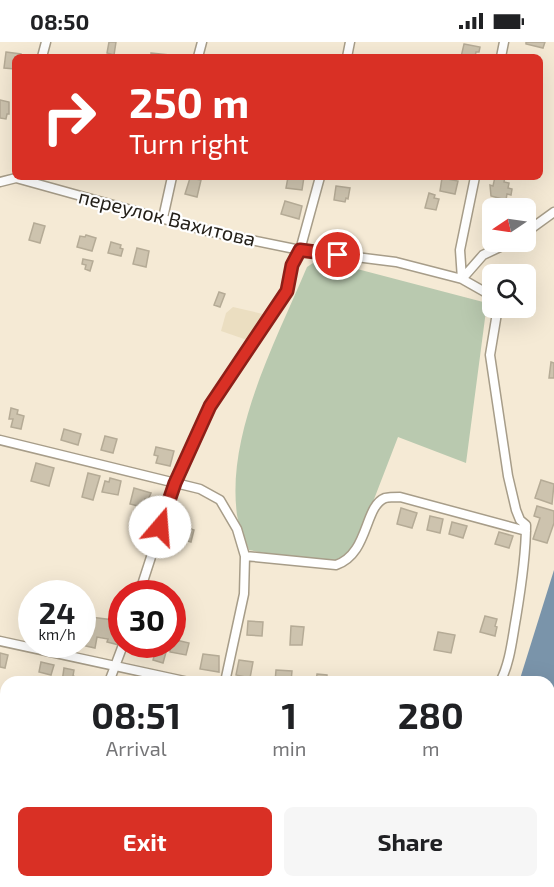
<!DOCTYPE html>
<meta charset="utf-8">
<style>
:root{--surface:#fff;--page:#f6f6f6;--text:#202124;--muted:#757577;--accent:#d93025}
body{margin:0;font-family:"Exo 2",sans-serif;background:var(--page);color:var(--text);height:100vh;display:flex;flex-direction:column;font-size:22px;white-space:nowrap}
*{box-sizing:border-box;margin:0}
p{font-size:20px;color:var(--muted)}
.icon{flex:none;width:33px;height:33px;fill:none;stroke:currentColor;stroke-width:2;stroke-linecap:round;stroke-linejoin:round}
.map{position:relative;flex:1;overflow:hidden}
.details{position:absolute;left:0px;top:634px;width:555px;height:212px;display:flex;flex-direction:column;background:var(--surface);border-radius:18px 18px 0 0;box-shadow:0 6px 24px #0002}
.details>*{flex:none}
.hud{position:absolute;left:12px;top:12px;width:531px;height:126px;border-radius:9px;box-shadow:0 6px 24px #0002;background:#d93025;color:#fff;overflow:hidden}
.needle{width:39px;rotate:257deg}
.fabs{position:absolute;left:482px;top:156px;display:grid;gap:12px}
.fabs a{display:grid;place-items:center;width:54px;height:54px;border-radius:9px;background:var(--surface);box-shadow:0 6px 24px #0002;font-size:30px}
.speed{position:absolute;left:18px;top:538px;display:flex;gap:12px;font-size:30px;font-weight:700;text-align:center}
.speed>*{display:grid;place-content:center;width:78px;height:78px;border-radius:50%;background:var(--surface);box-shadow:0 6px 24px #0002;line-height:1}
.speed small{font-size:15px;font-weight:400}
.speed .limit{border:9px solid #d22;background:#fff;color:#111}
.pin{position:absolute;display:grid;place-items:center;width:51px;height:51px;color:#fff;margin:-26px;border:3px solid #fff;border-radius:50%;box-shadow:0 2px 6px #0007}
.me{position:absolute;width:66px;margin:-33px;rotate:18deg;stroke-linejoin:round;filter:drop-shadow(0 0 4px #0008)}
.turn{display:flex;align-items:center;gap:21px;height:126px;padding:0 18px;font-size:27px}
.turn .icon{width:78px;height:78px;stroke-width:2.5}
.turn b{display:block;font-size:42px;line-height:51px}
.eta{display:flex;justify-content:space-evenly;align-items:center;height:102px;text-align:center}
.eta b{font-size:36px;font-weight:700;line-height:42px}
.action{display:flex;gap:12px;margin-top:auto;padding:12px 18px}
.action a{flex:1;height:69px;border-radius:9px;background:var(--accent);color:#fff;font-size:24px;font-weight:700;line-height:69px;text-align:center}
.action a+a{background:var(--page);color:var(--text)}
.status{display:flex;justify-content:space-between;align-items:center;height:42px;padding:0 30px;background:var(--surface);direction:ltr}
.status svg{height:16px;fill:currentColor}
.map>svg:first-child{display:block}
.built{fill:#ebdec1}
.green{fill:#b9c9af}
.water{fill:#7a94aa}
.building{fill:#cdc3ae;stroke:#b5ab96;stroke-width:1.5}
.lines{fill:none;stroke-linecap:round;stroke-linejoin:round}
.street-casing{stroke:#a79d89;stroke-width:11}
.street{stroke:#fff;stroke-width:8}
.route-casing{stroke:#8d1f18;stroke-width:15}
.route{stroke:#d93025;stroke-width:10}
.labels{text-anchor:middle;stroke-width:4.5;stroke-linejoin:round;paint-order:stroke}
.street-label{font-size:20px;fill:#242019;stroke:#fff}
</style>
<div class="status"><b>08:50</b><svg viewBox="0 0 49 12"><path d="M0 12V9h3v3zM5 12V6h3v6zM10 12V3h3v9zM15 12V0h3v12zM26 1h20v11H26zM47 4h2v5h-2z"/></svg></div>
<div class="map">
<svg width="554" height="845" viewBox="0 0 554 845">
<rect width="100%" height="100%" fill="#f5ead5"/>
<!-- built -->
<path class="built" d="M233 265 263 272 250 299 221 289 226 271Z"/>
<!-- green -->
<path class="green" d="M319 217 487 261 466 421 398 395 356 504C352 511 346 515 338 518 325 523 265 511 249 508 245 497 239 484 237 473 226 391 276 299 307 225Z"/>
<!-- water -->
<path class="water" d="M554 528V661H549V640H519Z"/>
<!-- building -->
<path class="building" d="M109 0H116L114 13 107 11Z
M526 0H545L543 6 526 2Z
M464 2 480 5 479 10H476L475 14 478 15H461Z
M6 10 21 12V15H15V27L4 26Z
M151 11 169 13 168 15H151Z
M0 58 9 60V72H7L6 77 0 76Z
M288 135H304L302 148 286 146Z
M495 135H505L504 140 509 141 508 146 512 147 511 153 507 152 506 158 491 154 490 143 493 144Z
M190 136 201 138 197 155 185 152Z
M442 136 458 139 455 152 440 149Z
M336 144 350 146 348 157 346 156 345 160 334 158Z
M429 151 435 153 434 156 439 157 436 168 425 166Z
M285 159 302 164 299 177 281 172Z
M34 181 45 184 40 201 29 198Z
M86 193 96 196 92 209 77 205 80 194 85 195Z
M111 200 121 203 120 206 123 207 121 214 108 211Z
M137 206 149 209 146 225 133 222Z
M83 217 93 219 90 229 85 227 86 223 82 222Z
M219 250 225 252 220 265 214 263Z
M551 320 554 321V336H549Z
M11 366 18 368 17 372 24 374 21 387 11 385 13 377H9Z
M64 387 81 392 78 403 61 398Z
M105 394 117 397 113 411 101 408Z
M156 405 174 409 170 424 156 421 158 414 154 413Z
M36 421 54 426 49 444 31 439Z
M88 431 100 434 93 458 82 455Z
M110 436 121 439 118 453 102 450 105 439 109 440Z
M541 438 554 442 552 462 535 456Z
M134 446 151 451 148 458 145 457 142 465 130 462Z
M537 464 554 469V481L547 501 533 497 540 476 534 474Z
M401 466 417 471 412 486 397 482Z
M430 474 443 477 440 491 427 488Z
M181 478 190 481 188 486 194 488 191 500 172 494 176 480 180 481Z
M452 480 467 484 463 496 449 492Z
M499 490 513 494 509 506 495 502Z
M152 541 167 545 165 552H148Z
M82 574 122 579 119 603 107 600 108 597 97 595 95 606 81 603Z
M485 574 497 577 495 584 497 585 495 594 480 590Z
M248 579 263 580 262 594 247 593Z
M291 584 304 585 302 603H290Z
M438 590 455 593 451 611 434 608Z
M172 597 189 601 186 613 170 610Z
M144 603H168L163 621 153 618 155 611 143 607Z
M0 611 8 613 5 626 0 625Z
M203 612 219 614V630L200 627Z
M239 618 253 620 250 636 236 633Z
M41 620 54 623 51 633 39 630Z
M64 626 74 628 73 634 76 635 75 640H62Z
M276 628 292 629 291 640H275Z
M317 632 327 633V637L331 638V640H316Z
M356 636 367 637V640H356Z
M377 637H389V640H377Z
M0 763H5L6 783H0Z"/>
<g class="lines">
<defs>
<path id="street" d="M42 15 46 0
M198 15 202 0
M347 15 350 0
M501 15 504 0
M475 135 460 208 462 237 492 254
M0 140 16 136 207 189 300 208 320 135
M163 176 172 135
M525 191 554 170
M496 266 497 271 490 313 508 434 516 468 520 478 526 483C526 514 521 546 516 576 512 598 510 621 500 640
M0 398 200 447 220 458 237 487 245 514 244 552 225 640
M245 514 336 523C369 512 364 464 385 456 389 455 395 455 400 455L526 489
M139 552 175 441 210 364 287 249 292 223 300 208 396 220 462 237 483 213 511 200
M0 599 189 640
M109 640 123 603
M549 677H554
M0 797H6"/>
</defs>
<!-- street casing -->
<use href="#street" class="street-casing"/>
<!-- street -->
<use href="#street" class="street"/>
</g>
<g class="lines">
<defs>
<path id="route" d="M160 485 175 441 210 364 287 249 292 223 300 208 338 213"/>
</defs>
<!-- route casing -->
<use href="#route" class="route-casing"/>
<!-- route -->
<use href="#route" class="route"/>
</g>
<g class="labels">
<!-- street labels -->
<g class="street-label">
<text transform="translate(167 176) rotate(14)" y="7">переулок Вахитова</text>
</g>
</g>
</svg>
<div class="fabs">
<a><svg class="needle" viewBox="-14 -14 28 28"><path d="M0-13l5 13h-10z" fill="#e53935"/><path d="M0 13l5-13h-10z" fill="#757577"/></svg></a>
<a><svg class="icon" aria-label="search" viewBox="0 0 24 24"><circle cx="10" cy="10" r="6"/><path d="M15 15l6 6"/></svg></a>
</div>
<div class="speed"><div>24<small>km/h</small></div><div class="limit">30</div></div>
<div class="pin" style="left:338px;top:213px;background:#d93025"><svg class="icon" aria-label="arrive" viewBox="0 0 24 24"><path d="M6 21V4h12l-3 4 3 4H6"/></svg></div>
<svg class="me" style="left:160px;top:485px" viewBox="-20 -20 40 40"><circle r="19" fill="#fff"/><path d="M0-13L10 11 0 6-10 11z" fill="#d93025"/></svg>
<div class="hud">
<div class="turn"><svg class="icon" aria-label="right" viewBox="0 0 24 24"><path d="M7 20v-9h11M14 6l5 5-5 5"/></svg><div><b>250 m</b>Turn right</div></div>
</div>
<section class="details">
<div class="eta">
<div><b>08:51</b><p>Arrival</p></div>
<div><b>1</b><p>min</p></div>
<div><b>280</b><p>m</p></div>
</div>
<div class="action"><a>Exit</a><a>Share</a></div>
</section>
</div>
